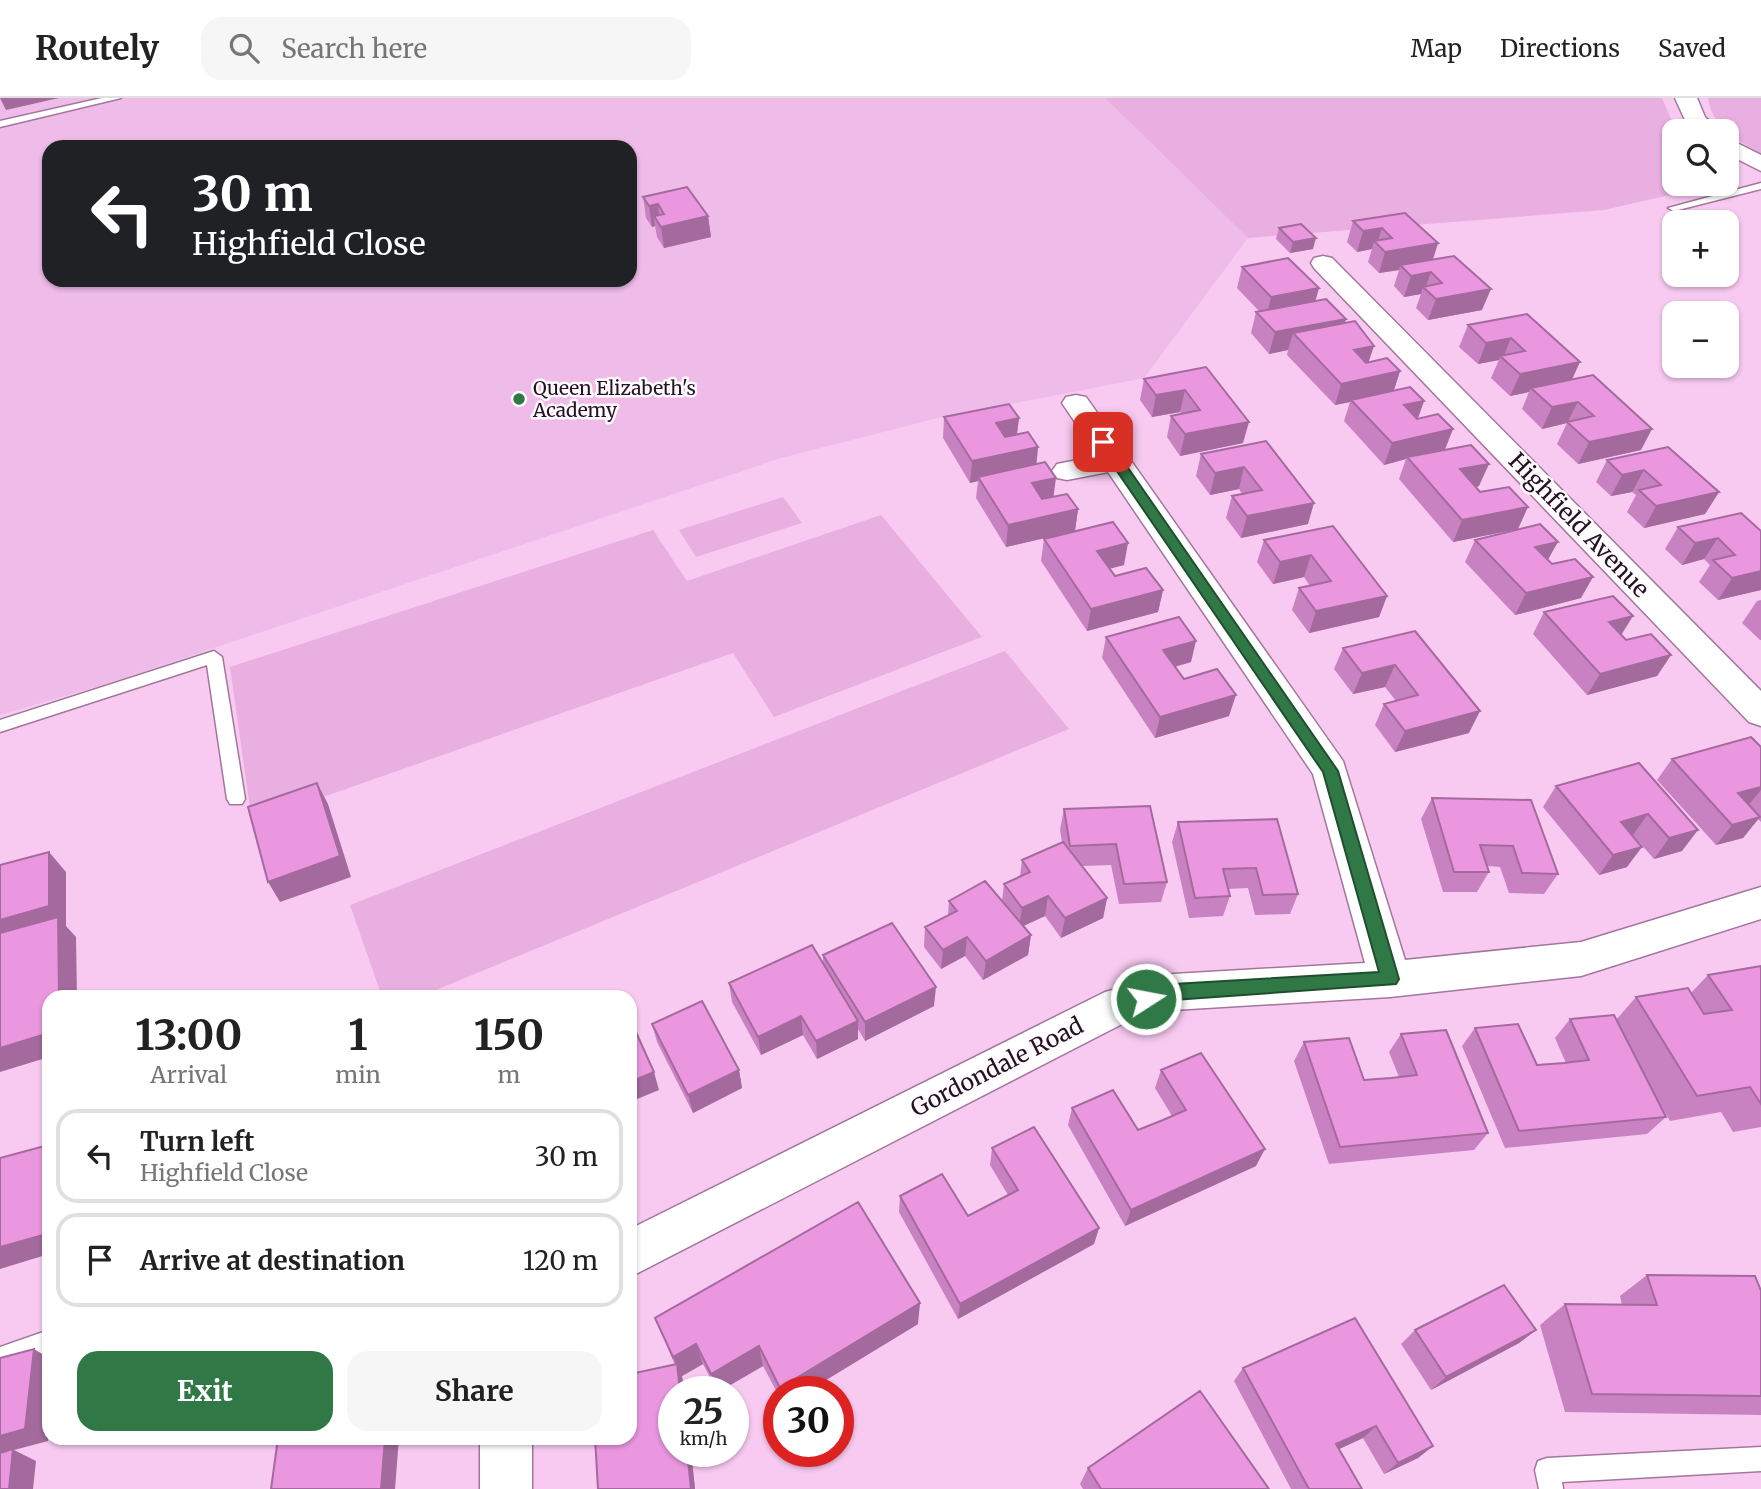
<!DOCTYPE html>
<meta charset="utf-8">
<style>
:root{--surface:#fff;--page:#f6f6f6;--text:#222;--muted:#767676;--line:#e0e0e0;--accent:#307947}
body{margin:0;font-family:Merriweather,serif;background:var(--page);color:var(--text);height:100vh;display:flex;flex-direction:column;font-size:26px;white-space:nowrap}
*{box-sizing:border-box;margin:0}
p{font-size:23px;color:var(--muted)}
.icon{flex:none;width:38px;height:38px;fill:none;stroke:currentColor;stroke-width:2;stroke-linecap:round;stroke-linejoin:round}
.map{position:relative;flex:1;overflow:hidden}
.drawer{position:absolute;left:42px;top:892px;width:595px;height:455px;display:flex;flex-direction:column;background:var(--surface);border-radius:21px;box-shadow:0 2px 5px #0004}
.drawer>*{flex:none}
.banner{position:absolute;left:42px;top:42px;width:595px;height:147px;border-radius:21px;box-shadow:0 2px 5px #0004;background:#202124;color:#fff;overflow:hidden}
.buttons{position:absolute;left:1662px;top:21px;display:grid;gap:14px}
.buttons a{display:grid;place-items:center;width:77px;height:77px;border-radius:14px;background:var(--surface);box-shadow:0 2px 5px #0004;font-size:35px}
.speed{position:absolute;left:658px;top:1278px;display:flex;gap:14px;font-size:35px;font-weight:700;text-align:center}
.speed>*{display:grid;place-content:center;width:91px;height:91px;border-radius:50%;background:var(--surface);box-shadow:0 2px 5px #0004;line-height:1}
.speed small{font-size:18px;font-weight:400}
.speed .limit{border:10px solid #d22;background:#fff;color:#111}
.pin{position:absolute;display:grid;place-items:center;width:60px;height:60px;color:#fff;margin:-30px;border-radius:14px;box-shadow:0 4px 10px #0006}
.me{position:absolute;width:77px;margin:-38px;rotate:79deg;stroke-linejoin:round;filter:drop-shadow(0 0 5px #0008)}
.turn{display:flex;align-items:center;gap:24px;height:147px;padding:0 35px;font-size:32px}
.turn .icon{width:91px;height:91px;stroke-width:2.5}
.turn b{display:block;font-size:49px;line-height:60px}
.eta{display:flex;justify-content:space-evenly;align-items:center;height:119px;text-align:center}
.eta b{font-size:42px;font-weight:700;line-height:49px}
.cta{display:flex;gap:14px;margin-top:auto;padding:14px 35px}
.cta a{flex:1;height:80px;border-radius:21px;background:var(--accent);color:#fff;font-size:28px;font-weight:700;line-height:80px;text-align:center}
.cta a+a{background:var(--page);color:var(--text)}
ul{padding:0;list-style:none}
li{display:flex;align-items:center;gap:21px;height:94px;margin:0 14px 10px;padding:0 21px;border:4px solid var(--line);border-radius:21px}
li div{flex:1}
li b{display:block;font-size:26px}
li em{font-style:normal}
header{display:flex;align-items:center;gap:42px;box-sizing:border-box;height:98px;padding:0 35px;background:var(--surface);border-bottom:2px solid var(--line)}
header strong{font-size:33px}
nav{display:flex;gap:38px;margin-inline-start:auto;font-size:24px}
.search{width:490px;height:63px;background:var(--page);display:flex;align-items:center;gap:18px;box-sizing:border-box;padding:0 24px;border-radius:21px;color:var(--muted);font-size:26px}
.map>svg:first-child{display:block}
.built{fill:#efbbe8;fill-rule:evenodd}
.green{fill:#e9afe1}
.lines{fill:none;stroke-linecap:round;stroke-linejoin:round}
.lane-casing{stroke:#a2779c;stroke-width:3}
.street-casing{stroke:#a2779c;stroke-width:3}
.lane{fill:#fff;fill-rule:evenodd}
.street{fill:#fff;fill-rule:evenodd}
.wall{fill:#c982c1}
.shaded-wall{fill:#a46a9d}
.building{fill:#ea97e0;stroke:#a46a9d;stroke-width:2}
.route{fill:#307947;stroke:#1f4f2e;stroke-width:2}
.poi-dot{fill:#307947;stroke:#fffafe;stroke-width:2.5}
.labels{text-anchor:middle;stroke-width:5;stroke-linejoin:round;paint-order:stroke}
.far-poi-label{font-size:19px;fill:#231321;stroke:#fffafe;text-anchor:start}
.street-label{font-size:23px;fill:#231321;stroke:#fffafe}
</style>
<header>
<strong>Routely</strong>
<div class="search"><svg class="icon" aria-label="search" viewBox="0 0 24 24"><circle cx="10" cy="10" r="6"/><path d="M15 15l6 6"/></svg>Search here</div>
<nav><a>Map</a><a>Directions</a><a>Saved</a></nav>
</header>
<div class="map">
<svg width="1761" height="1391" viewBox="0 0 1761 1391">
<rect width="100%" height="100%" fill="#f8caf1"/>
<!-- built -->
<path class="built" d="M0 0H1105L1248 140 1144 280 934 321 781 360 106 586 0 617ZM49 49H630V182H49Z"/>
<!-- green -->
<path class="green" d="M1105 0H1662L1671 21 1689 33H1675V86H1704L1705 89 1604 112 1248 140Z
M1708 0H1761V56C1739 43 1711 28 1708 0Z
M783 399 802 425 696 459 679 432Z
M881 417 982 539 774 619 733 555 252 724 230 569 653 432 687 483Z
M1005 553 1069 631 419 899H382L350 807Z"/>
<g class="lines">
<defs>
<path id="lane" d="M102 0H121L0 29V23Z
M1761 85V91L1674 113 1668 110Z
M214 553 222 559 245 701 242 706H230L227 701 207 567 0 634V622Z
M49 1232V1256L0 1273V1249Z
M1761 1349V1373L1562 1384 1563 1391H1539L1535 1372 1538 1363 1547 1360Z"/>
<path id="street" d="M1675 0H1697L1705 19 1720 33H1696L1685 22Z
M1727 40 1761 57V73L1727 56Z
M1323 158 1332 160 1761 593V628L1749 624 1314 170 1311 165 1314 160Z
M1076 297 1086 299 1343 663 1405 862 1581 844 1761 789V821L1581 878 1390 899 1173 912 1128 923 630 1179V1131L1105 894 1173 876 1365 865 1313 676 1108 374 1067 382 1057 380 1052 373 1057 366 1098 358 1062 305 1066 299Z
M480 1340H532V1391H480Z"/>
</defs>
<!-- lane casing -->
<use href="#lane" class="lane-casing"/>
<!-- street casing -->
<use href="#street" class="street-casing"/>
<!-- lane -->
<use href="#lane" class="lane"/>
<!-- street -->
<use href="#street" class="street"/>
</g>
<!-- wall -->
<path class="wall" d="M643 99 708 118 711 139 664 150 657 139 655 128 652 129 646 120Z
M1405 115 1438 145 1433 162 1482 212 1428 222 1416 210 1421 196 1404 199 1394 188 1399 172 1379 175 1368 164 1372 151 1357 154 1347 144 1353 123Z
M1279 130 1313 151 1290 155 1276 141Z
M1242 169 1319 190 1315 203 1346 221 1344 225 1369 264 1400 273 1394 292 1424 303 1418 321 1453 331 1445 352 1479 388 1476 389 1518 431 1453 444 1399 381 1406 361 1384 367 1344 323 1350 304 1335 307 1287 257 1288 252 1269 256 1251 235 1256 214 1259 213 1237 190Z
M1527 216 1572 281 1641 352 1578 366 1557 346 1567 325 1542 331 1522 311 1529 294 1510 298 1491 280 1499 262 1478 266 1459 249 1468 227Z
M1206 269 1243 345 1180 358 1167 339 1171 318 1182 316 1180 314 1152 319 1140 302 1144 281Z
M944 319 1019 320 1017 337 1038 349 1036 366 1054 398 1078 411 1075 433 1006 449 976 400 978 383 970 385 943 340Z
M1266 343 1308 426 1241 440 1226 420 1232 398 1242 396 1239 391 1210 397 1196 378 1201 356Z
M1668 349 1719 394 1705 416 1644 430 1627 414 1636 397 1632 394 1611 398 1596 384 1607 362Z
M1333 428 1387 498 1379 519 1309 535 1292 512 1299 490 1310 488 1304 479 1273 486 1257 464 1264 442Z
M1678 429 1761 433V492L1718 502 1699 484 1710 467 1704 461 1682 467 1665 451Z
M1044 441 1124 467 1110 470 1115 478 1163 492 1158 514 1087 533 1041 463Z
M1475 442 1548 463 1581 500 1515 517 1465 464Z
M1761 502V542H1760L1742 525 1757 503Z
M1544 514 1621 537 1626 542 1671 557 1657 578 1587 597 1533 536Z
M1415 533 1469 635 1395 654 1375 627 1384 606 1396 603 1385 589 1353 596 1334 571 1343 550Z
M1106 539 1191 564 1175 569 1184 581 1229 618 1155 640 1102 560Z
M1761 649V724L1758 721 1743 740 1716 747 1657 682 1672 661Z
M1639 665 1682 753 1654 761 1633 737H1632L1627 769 1599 777 1543 709 1556 688Z
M1432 700 1558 776 1544 796 1509 795 1500 769 1487 768 1489 774 1477 794H1443L1421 721Z
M1150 708 1167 784 1161 804 1119 806 1111 767 1082 768 1107 800 1103 820 1061 840 1045 818 1023 828 1031 837 1028 857 983 882 965 858 941 871 924 849 925 829 948 817 949 803H1002L1004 786 1020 779 1022 762 1062 744 1060 732 1064 711Z
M1178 724 1298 796 1290 816 1255 817 1248 790 1228 791 1230 798 1223 818 1189 820 1172 744Z
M823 857 934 908 865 943 858 931V941L817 961 803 937 761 957 732 904 729 885 823 865Z
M1761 868V1029L1733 1034 1721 1014 1670 1023 1654 996 1666 1019 1647 1036 1505 1050 1462 948 1475 930 1537 967 1566 965 1555 940 1570 921 1616 922 1636 899 1691 895 1708 877Z
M652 926 739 972 742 990 693 1015 657 944Z
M1401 936 1488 1035 1474 1052 1329 1066 1294 963 1304 944 1364 982 1399 979 1389 954Z
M1161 972 1256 1068 1125 1128 1068 1027 1072 1010 1138 1032 1172 1018 1155 990Z
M992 1050 1099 1130 1094 1146 958 1221 899 1114 900 1098 968 1118 1008 1097 990 1067Z
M1647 1177 1761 1193V1317L1565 1314 1540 1227 1565 1206 1622 1207 1620 1198Z
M655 1220 918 1226 808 1293H779V1298L763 1268 720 1293H717L703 1266 682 1278 684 1293H674L691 1353 695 1391H598L675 1267Z
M1415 1232H1536L1519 1245 1431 1292 1401 1246Z
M1243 1270 1433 1348 1418 1360 1384 1376 1363 1340 1339 1351 1362 1391H1291L1234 1283Z
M1088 1370 1269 1391H1083L1080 1386Z"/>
<!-- shaded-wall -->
<path class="shaded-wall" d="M0 0H59L6 12Z
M658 106 660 127 654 118 655 128 652 129 649 108Z
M708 118 711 139 664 150 661 129Z
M1382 130 1377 146 1374 143 1372 151 1357 154 1363 133Z
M1316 140 1313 151 1290 155 1293 144Z
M1438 145 1431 166 1400 167 1399 172 1379 175 1385 154Z
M1431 174 1425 191 1423 189 1421 196 1404 199 1411 178Z
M1319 190 1313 211 1266 221 1271 199Z
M1491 191 1482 212 1428 222 1436 201Z
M1346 221 1339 243 1293 235 1288 252 1269 256 1275 234Z
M1511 240 1503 260 1500 258 1499 262 1478 266 1486 245Z
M1374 248 1367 269 1354 252Z
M1580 264 1570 286 1531 290 1529 294 1510 298 1520 276Z
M1400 273 1393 295 1351 302 1350 304 1335 307 1341 286Z
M1185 292 1180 314 1152 319 1156 297Z
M1424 303 1416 324 1404 307Z
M1578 304 1567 325 1542 331 1552 309Z
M1019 320 1016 342 994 347 996 325Z
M1249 324 1243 345 1180 358 1185 336Z
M1453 331 1444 353 1407 359 1406 361 1384 367 1392 345Z
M1652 331 1641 352 1578 366 1589 344Z
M1038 349 1036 371 978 379V383L970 385 972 363Z
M1489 366 1479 388 1451 393 1460 371Z
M1244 369 1239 391 1210 397 1215 375Z
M1644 372 1632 394 1611 398 1622 377Z
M1056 380 1053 402 1030 407 1032 385Z
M1719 394 1705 416 1644 430 1656 408Z
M1314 405 1308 426 1241 440 1247 418Z
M1528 409 1518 431 1453 444 1462 422Z
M1078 411 1075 433 1006 449 1008 427Z
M1718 440 1704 461 1682 467 1695 445Z
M1558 444 1546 465 1535 449Z
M1128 445 1124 467 1094 475 1097 453Z
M1311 457 1304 479 1273 486 1280 464Z
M1761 473V492L1718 502 1732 480Z
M1593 479 1581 500 1515 517 1526 495Z
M1163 492 1158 514 1087 533 1091 511Z
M1387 498 1379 519 1309 535 1316 513Z
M1633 518 1620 539 1609 524Z
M1196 543 1191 564 1158 573 1163 552Z
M1671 557 1657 578 1587 597 1600 576Z
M1395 567 1385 589 1353 596 1362 575Z
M1236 597 1229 618 1155 640 1160 619Z
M1480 613 1469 635 1395 654 1405 633Z
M317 685 328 706 351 779 280 804 268 784Z
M1761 689V692L1747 709 1721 716 1738 695Z
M1648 716 1633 737 1606 744 1621 724Z
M1760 719 1743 740 1716 747 1732 727Z
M1698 732 1682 753 1654 761 1669 740Z
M1642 749 1627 769 1599 777 1613 757Z
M49 754 66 774V828L76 839 77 900H59L0 846V822Z
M1048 798 1045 818 1019 830 1022 810Z
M1107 800 1103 820 1061 840 1065 820Z
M1031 837 1028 857 983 882 986 863Z
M967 839 965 858 941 871 943 852Z
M936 889 934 908 865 943V924Z
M801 918 803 937 761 957 758 939Z
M858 923V941L817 961 816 943Z
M49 935V959L0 974V950Z
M739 972 742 990 693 1015 688 997Z
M654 974 659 992 630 1004V984Z
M48 1047 49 1048V1156L0 1171V1149Z
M1265 1051 1256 1068 1125 1128 1131 1112Z
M1099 1130 1094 1146 958 1221 960 1206Z
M920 1205 918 1226 808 1293H781L780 1290Z
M1536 1232 1519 1245 1431 1292 1446 1279Z
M696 1246 703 1266 682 1278 684 1293H680L678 1271 673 1259Z
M759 1248 763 1268 720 1293H717L711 1276Z
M34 1251 49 1260V1329L48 1343 14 1352 36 1363 33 1391H9L0 1356V1338Z
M1376 1328 1363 1340 1324 1358 1336 1346Z
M385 1340H399L395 1391H381Z
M1433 1348 1418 1360 1384 1376 1398 1365Z
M687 1353H691L695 1391H691Z"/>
<!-- building -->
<path class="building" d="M687 89 708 118 661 129 654 118 664 116 658 106 649 108 643 99Z
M1405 115 1438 145 1385 154 1374 143 1392 140 1382 130 1363 133 1353 123Z
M1301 126 1316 140 1293 144 1279 130Z
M1454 158 1491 191 1436 201 1423 189 1442 185 1431 174 1411 178 1400 167Z
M1288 160 1319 190 1271 199 1242 169Z
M1326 201 1346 221 1275 234 1256 214Z
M1527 216 1580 264 1520 276 1500 258 1525 253 1511 240 1486 245 1468 227Z
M1355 223 1374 248 1354 252 1366 265 1387 260 1400 273 1341 286 1293 235Z
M1206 269 1249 324 1185 336 1171 318 1200 312 1185 292 1156 297 1144 281Z
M1593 277 1652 331 1589 344 1567 324 1594 318 1578 304 1552 309 1531 290Z
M1410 289 1424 303 1404 307 1417 321 1438 316 1453 331 1392 345 1351 302Z
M1009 306 1019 320 996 325 1005 339 1028 334 1038 349 972 363 944 319Z
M1266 343 1314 405 1247 418 1232 398 1262 392 1244 369 1215 375 1201 356Z
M1471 347 1489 366 1460 371 1480 394 1509 389 1528 409 1462 422 1407 359Z
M1668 349 1719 394 1656 408 1639 392 1661 387 1644 372 1622 377 1607 362Z
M1045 364 1056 380 1032 385 1042 401 1067 396 1078 411 1008 427 978 379Z
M1741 415 1761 433V473L1732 480 1713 462 1735 457 1718 440 1695 445 1678 429Z
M1113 424 1128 445 1097 453 1115 478 1146 470 1163 492 1091 511 1044 441Z
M1540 426 1558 444 1535 449 1552 466 1575 461 1593 479 1526 495 1475 442Z
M1333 428 1387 498 1316 513 1299 490 1331 483 1311 457 1280 464 1264 442Z
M1613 498 1633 518 1609 524 1626 542 1651 536 1671 557 1600 576 1544 514Z
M1179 519 1196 543 1163 552 1184 581 1217 571 1236 597 1160 619 1106 539Z
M1415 533 1480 613 1405 633 1384 606 1418 597 1395 567 1362 575 1343 550Z
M1751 639 1761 649V689L1738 695 1760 719 1732 727 1672 661Z
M1639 665 1698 732 1669 740 1648 716 1621 724 1642 749 1613 757 1556 688Z
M317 685 340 758 268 784 248 709Z
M1432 700 1531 702 1558 776 1522 775 1513 748 1480 747 1489 774H1454Z
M1150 708 1167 784 1124 786 1116 746 1070 748 1064 711Z
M1277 721 1298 796 1263 797 1256 770 1223 771 1230 798 1195 800 1178 724Z
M1063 744 1107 800 1065 820 1048 798 1022 810 1004 786 1030 774 1022 762Z
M49 754V808L0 822V767Z
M985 783 1031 837 986 863 967 839 943 852 925 829 957 813 949 803Z
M58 819 59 900H49V935L0 950V835Z
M892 825 936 889 865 924 823 857Z
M812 847 858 923 816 943 801 918 758 939 729 885Z
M1761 868V1006L1750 989 1697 998 1636 899 1688 890 1704 916 1732 912 1708 877Z
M702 903 739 972 688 997 652 926Z
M1614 917 1666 1019 1519 1033 1475 930 1518 926 1537 967 1564 965 1589 962 1570 921Z
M630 921 654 974 630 984Z
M1446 932 1488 1035 1340 1049 1304 944 1349 940 1364 982 1391 980 1417 977 1401 936Z
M1201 955 1265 1051 1131 1112 1072 1010 1113 992 1138 1032 1163 1022 1186 1012 1161 972Z
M1034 1029 1099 1130 960 1206 900 1098 942 1076 968 1118 1018 1092 992 1050Z
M48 1047 43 1137 0 1149V1060Z
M858 1104 920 1205 780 1290 759 1248 711 1276 696 1246 673 1259 655 1220Z
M1647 1177 1755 1178 1761 1193V1298L1592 1296 1565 1206 1657 1207Z
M1504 1187 1536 1232 1446 1279 1415 1232Z
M1355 1220 1433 1348 1398 1365 1376 1328 1336 1346 1362 1391H1309L1243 1270Z
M34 1251 25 1331 0 1338V1260Z
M677 1266 680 1293H674V1353H687L691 1391H598L595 1340H630V1276Z
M1200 1293 1269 1391H1101L1088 1370Z
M278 1340H385L381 1391H271Z
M13 1351 9 1391H0V1355Z"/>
<!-- route -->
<path class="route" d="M1099 341H1108L1338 673 1399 881 1396 886 1173 902 1146 908 1140 906 1137 901 1140 895 1173 886 1379 874 1323 674 1097 344Z"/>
<!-- markers -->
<circle class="poi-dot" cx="519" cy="301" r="7"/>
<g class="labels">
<!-- far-poi labels -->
<g class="far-poi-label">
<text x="533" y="297">Queen Elizabeth's<tspan x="533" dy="22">Academy</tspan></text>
</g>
<!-- street labels -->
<g class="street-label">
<text transform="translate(1579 427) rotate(46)" y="8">Highfield Avenue</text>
<text transform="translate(997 969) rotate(-27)" y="8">Gordondale Road</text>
</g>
</g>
</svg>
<div class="buttons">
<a><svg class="icon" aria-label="search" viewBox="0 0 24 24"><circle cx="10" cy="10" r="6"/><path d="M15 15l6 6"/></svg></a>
<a>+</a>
<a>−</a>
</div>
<div class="speed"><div>25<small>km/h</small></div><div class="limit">30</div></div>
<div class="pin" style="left:1103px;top:344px;background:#d93025"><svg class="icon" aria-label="arrive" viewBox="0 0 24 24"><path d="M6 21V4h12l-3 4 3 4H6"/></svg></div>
<svg class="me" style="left:1146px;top:901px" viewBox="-20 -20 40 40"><circle r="17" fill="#307947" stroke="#fff" stroke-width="3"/><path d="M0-11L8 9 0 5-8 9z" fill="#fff"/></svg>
<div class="banner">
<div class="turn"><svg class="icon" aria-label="left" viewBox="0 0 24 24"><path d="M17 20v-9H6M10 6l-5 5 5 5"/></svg><div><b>30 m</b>Highfield Close</div></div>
</div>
<section class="drawer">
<div class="eta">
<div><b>13:00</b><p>Arrival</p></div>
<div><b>1</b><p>min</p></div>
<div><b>150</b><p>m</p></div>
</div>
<ul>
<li><svg class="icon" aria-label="left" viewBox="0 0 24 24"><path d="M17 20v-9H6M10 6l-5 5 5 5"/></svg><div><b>Turn left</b><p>Highfield Close</p></div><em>30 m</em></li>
<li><svg class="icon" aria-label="arrive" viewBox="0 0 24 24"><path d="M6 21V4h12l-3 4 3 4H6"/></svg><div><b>Arrive at destination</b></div><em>120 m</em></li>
</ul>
<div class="cta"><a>Exit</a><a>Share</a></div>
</section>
</div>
